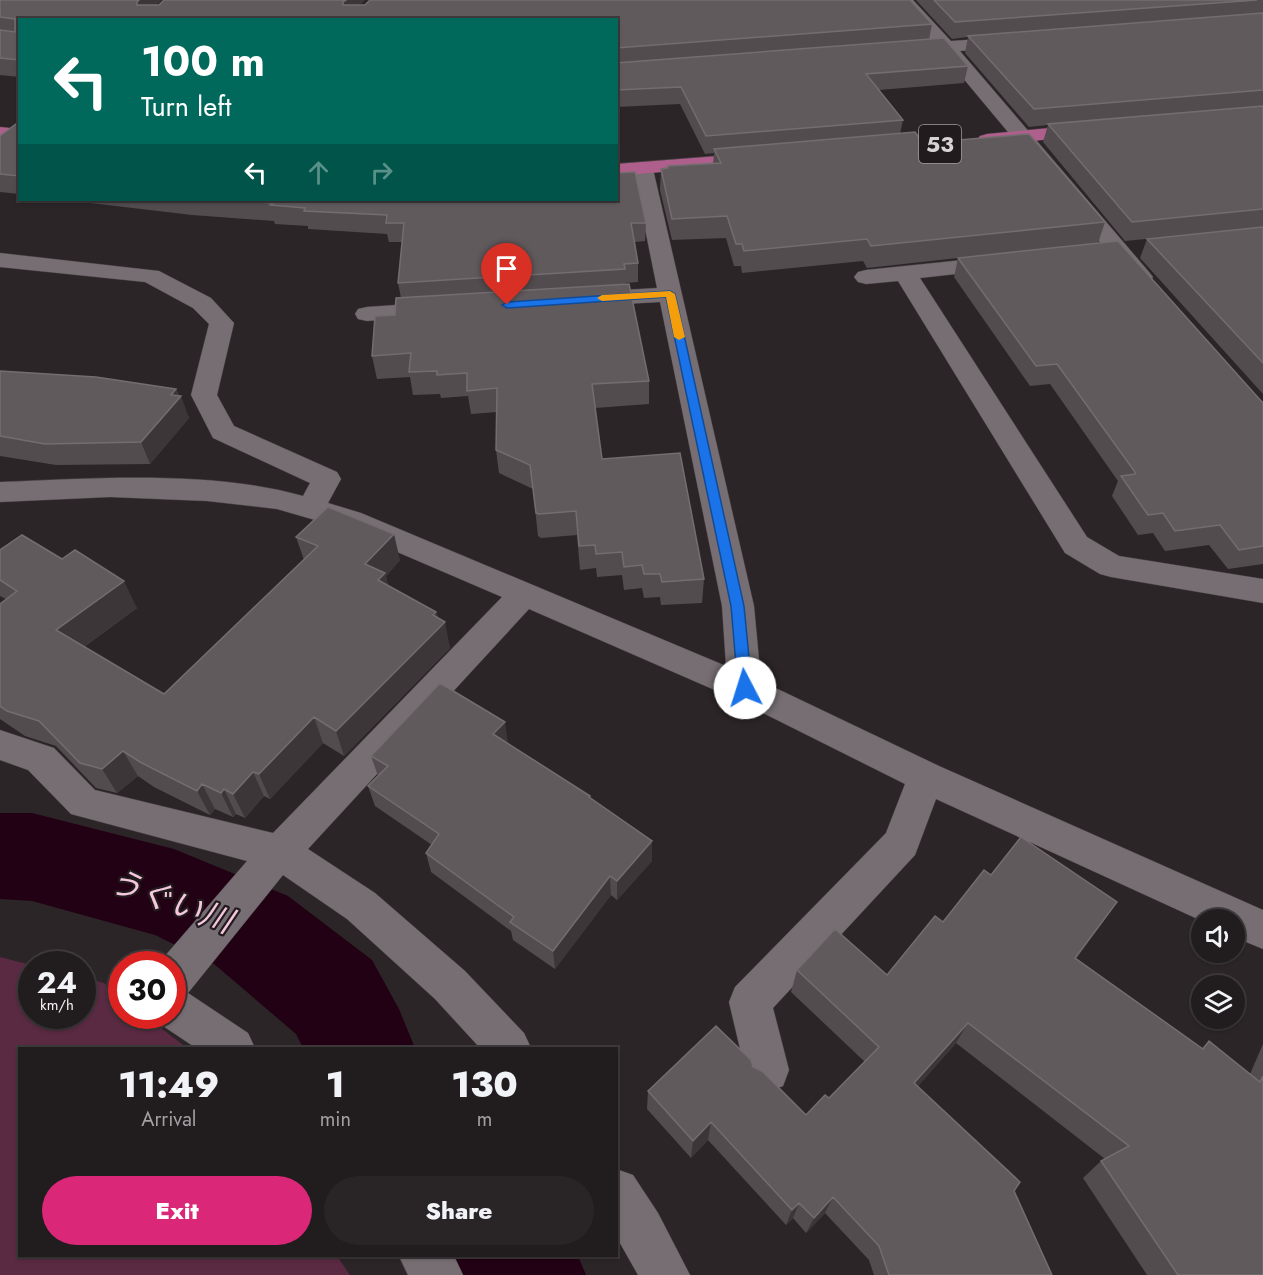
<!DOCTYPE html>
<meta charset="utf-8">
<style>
:root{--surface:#211c1e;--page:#292527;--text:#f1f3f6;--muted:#a2a1a4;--line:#3e3a3c;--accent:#db2777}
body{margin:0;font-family:Jost,"Noto Sans JP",sans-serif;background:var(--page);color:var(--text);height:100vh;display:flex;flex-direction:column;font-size:22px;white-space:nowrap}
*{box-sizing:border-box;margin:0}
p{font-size:20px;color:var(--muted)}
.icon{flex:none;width:33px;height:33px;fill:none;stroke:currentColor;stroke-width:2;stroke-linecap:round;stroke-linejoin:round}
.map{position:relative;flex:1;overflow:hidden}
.panel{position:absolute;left:18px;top:1047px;width:600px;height:210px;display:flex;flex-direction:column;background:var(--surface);border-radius:0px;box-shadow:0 2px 4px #0004,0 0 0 2px var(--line)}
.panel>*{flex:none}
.guide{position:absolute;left:18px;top:18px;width:600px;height:183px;border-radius:0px;box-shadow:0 2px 4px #0004,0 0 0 2px var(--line);background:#00695c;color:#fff;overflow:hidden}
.fabs{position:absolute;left:1191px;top:909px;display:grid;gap:12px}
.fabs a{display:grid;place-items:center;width:54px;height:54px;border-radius:50%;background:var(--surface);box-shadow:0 2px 4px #0004,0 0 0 2px var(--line);font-size:30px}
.speed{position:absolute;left:18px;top:951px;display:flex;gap:12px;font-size:30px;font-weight:700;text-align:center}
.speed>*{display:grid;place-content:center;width:78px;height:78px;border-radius:50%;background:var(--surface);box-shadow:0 2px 4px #0004,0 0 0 2px var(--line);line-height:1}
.speed small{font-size:15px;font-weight:400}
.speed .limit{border:9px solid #d22;background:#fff;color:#111}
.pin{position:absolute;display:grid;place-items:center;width:51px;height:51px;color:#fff;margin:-62px -26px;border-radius:50% 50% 50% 0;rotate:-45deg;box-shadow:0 0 6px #0007}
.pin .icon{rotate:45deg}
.me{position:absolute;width:66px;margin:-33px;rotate:355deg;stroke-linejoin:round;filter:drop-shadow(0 0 4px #0008)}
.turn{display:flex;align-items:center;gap:21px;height:126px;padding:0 24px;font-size:27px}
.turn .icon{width:78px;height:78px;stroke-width:2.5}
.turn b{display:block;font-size:42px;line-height:51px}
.lanes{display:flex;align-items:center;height:57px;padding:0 24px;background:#0003;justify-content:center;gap:30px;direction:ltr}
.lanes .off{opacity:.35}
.eta{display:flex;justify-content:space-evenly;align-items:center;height:102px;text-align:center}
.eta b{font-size:36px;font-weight:800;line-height:42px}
.cta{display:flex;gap:12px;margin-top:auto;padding:12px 24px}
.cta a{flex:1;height:69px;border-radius:36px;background:var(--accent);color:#fff;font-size:24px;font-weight:800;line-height:69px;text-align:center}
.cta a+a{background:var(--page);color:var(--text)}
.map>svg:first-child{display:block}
.green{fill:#592a42}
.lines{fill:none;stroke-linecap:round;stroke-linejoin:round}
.river{fill:#230114;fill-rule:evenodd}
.minor-casing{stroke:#474144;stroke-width:1}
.major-casing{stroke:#474144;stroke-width:1}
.minor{fill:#766e72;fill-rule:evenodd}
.major{fill:#af5f8b;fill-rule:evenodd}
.wall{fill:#534c4f}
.shaded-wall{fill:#3d3639}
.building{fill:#615a5d;stroke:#746d70;stroke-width:1.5}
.route{fill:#1a73e8;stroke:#114b97;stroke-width:1.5}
.slow{fill:#f59e0b}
.labels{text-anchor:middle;stroke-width:4.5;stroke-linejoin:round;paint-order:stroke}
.shield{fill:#221b1e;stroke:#a19b9d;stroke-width:1.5}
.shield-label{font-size:22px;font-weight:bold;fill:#d7d2d4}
.near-water-label{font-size:32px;font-style:italic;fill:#f4c7dc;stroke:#221b1e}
</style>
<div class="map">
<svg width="1263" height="1275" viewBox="0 0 1263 1275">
<rect width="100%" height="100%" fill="#2c2528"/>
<!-- green -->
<path class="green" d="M0 957 31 965 32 1016H82L83 978 104 983 121 997 122 1016H145L187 1048H20V1256H337L350 1275H0Z"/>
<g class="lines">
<!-- river -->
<path class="river" d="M0 813H32L174 849 288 896 372 960 399 1009 415 1048H303L296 1034 214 964 155 935 32 901 0 899Z
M451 1256H578L586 1275H458Z"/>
<defs>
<path id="minor" d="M896 0H913L951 41 1010 37 1016 38 1019 42 1016 46 1010 47 960 51 1149 272 1153 277 1149 282 1141 284 1133 282 942 53 900 54 897 50 900 46 933 43Z
M643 163 650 165 653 169 754 606 761 681 939 766 1263 910V949L1234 937V920H1202V921L936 799 915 855 773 1008 789 1070 783 1086 767 1092 751 1086 745 1070 729 1002 735 987 886 833 905 784 733 698 529 609 308 849 375 893 465 971 524 1033 531 1048H480L435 999 347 919 283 875 188 993 248 1033 255 1048H196L157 1022 154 1016H172V964H158L247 861 71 814 28 770 0 760V730L54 748 95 790 273 833 502 597 339 527 277 509 207 501 110 497 0 502V482C95 478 212 470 303 496L310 483 213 438 191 395 209 324 193 308 145 282 0 267V253L159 271 211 298 234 323 217 395 234 426 337 472 341 479 328 503 361 513 726 666 722 606 660 302 588 306 579 304 576 299 579 294 588 292 657 288 633 169 636 165Z
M1002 256 1010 258 1014 263 1010 268 920 278 1087 537 1119 556 1263 579V603L1111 577 1100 574 1065 553 898 281 866 284 858 282 854 277 858 272 866 270Z
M440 302 449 304 452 309 449 314 367 321 358 319 355 314 358 309 367 307Z
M616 1169 633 1175 658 1213 690 1275H638L616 1236Z
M399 1256H454L463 1275H408Z"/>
<path id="major" d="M1091 124 1098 126 1101 130 1098 134 987 146 980 144 977 140 980 136 987 134Z
M0 127 20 129V141L0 139Z
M756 153 763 155 766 159 763 163 616 176V164Z"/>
</defs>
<!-- minor casing -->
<use href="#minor" class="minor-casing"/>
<!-- major casing -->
<use href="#major" class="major-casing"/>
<!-- minor -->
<use href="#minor" class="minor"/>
<!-- major -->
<use href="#major" class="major"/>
</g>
<!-- wall -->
<path class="wall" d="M0 0H161L156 5H360L932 24 929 40 968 66 964 83 879 90 903 120 900 134 1105 222 1098 243 1263 402V564L1228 569 1209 545 1165 551 1153 533 1138 535 1112 496 1118 481 1050 384 1030 386 954 277 958 258 867 268 863 261 742 273 741 266H734L726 238 672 240 660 190 661 169 668 168V166L713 164 714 153 705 154 680 104 616 107V20H20V77L0 75Z
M916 0H1263V394L1140 258 1147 239 1186 235 1125 241 1043 142 1048 125 1029 127 965 53 968 37 952 39Z
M20 121V194L0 192V136Z
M65 200H616L646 223 645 241 635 242 638 263V282L625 283V284L649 381V404L595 408 602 459 704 579 702 603 661 605 660 597 644 598 642 588 624 590 622 575 597 577 596 568 580 570 577 535 541 538 538 536 533 489 499 473 496 450 497 412 471 414 468 396 441 398 440 394 413 395 410 377 377 379 372 356 395 315 401 298 398 283 402 242H389L387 234 308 229V226L275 224 274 221 192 215Z
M0 371 176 389 189 418 150 464 56 465 0 456Z
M296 537 400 560 386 576 388 586 436 612 438 618 450 648 344 756 323 743 270 799 264 796 245 818 236 814 233 817 215 809 210 815 154 787 138 776 117 793 96 788 56 746 25 736 0 719V604L6 599 0 596V550L137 608 84 647 164 694 304 560Z
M507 743 590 796 591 798 652 861 617 900 611 895 555 969 513 940 511 931 431 872 426 853 432 845 375 806 368 786 378 776 371 756Z
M991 875 1117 902 1076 959 1202 1048 1209 1041 1250 1074 1263 1044V1275H1147L1083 1178 1101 1161 1105 1159 956 1043 918 1086 1014 1191 1052 1275H874L869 1260 825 1213 806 1233 793 1218 786 1225 708 1140 691 1158 647 1109 648 1091 753 1067 806 1115 829 1098 865 1062 791 992 797 970 887 975 943 922Z"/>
<!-- shaded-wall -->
<path class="shaded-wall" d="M139 0H161L142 18 137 5V2Z
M346 0H365L346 20 343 2Z
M176 389 179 398 181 396 189 418 150 464 141 442 171 395Z
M394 534 400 560 386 576 391 599 365 564Z
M124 581 137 608 71 656 56 630Z
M436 612 439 627 445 622 450 648 344 756 336 731Z
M314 717 323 743 270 799 259 774Z
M505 722 508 743 496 755 493 734Z
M123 751 138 776 117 793 102 769Z
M253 772 264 796 245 818 233 794Z
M202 784 215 809 210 815 197 791Z
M224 789 236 814 233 817 221 793Z
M652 841V861L617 900V881Z
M610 876 611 895 555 969 553 951Z
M1117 902 1101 925 1060 980 1075 958Z
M968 1023 956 1043 904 1102 914 1083Z
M711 1122 708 1140 691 1158 693 1141Z
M833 1197 825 1213 806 1233 814 1218Z
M799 1203 793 1218 786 1225 792 1210Z"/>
<!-- building -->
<path class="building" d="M0 0H139L137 2V5H159L164 0H346L343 2V5H365L370 0H910L932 24 616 48V20H20V60L0 58V30L15 32V19L0 17Z
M934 0H1257L955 22Z
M1263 13V90L1034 109 968 36Z
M944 38 968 66 866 74 903 120 706 136 681 87 616 90V63Z
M1263 106V209L1132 222 1048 124Z
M20 121V176L0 174V136Z
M915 132 923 143 1029 134 1105 222 871 246 867 239 744 251 742 244H736L727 216 672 219 661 169 668 168V166L721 163 714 149Z
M635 172 646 223H631L638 263 624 264 625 269 398 283 404 223H386L387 215 304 211 305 208 270 205 273 203 229 200H616V173Z
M1263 227V363L1147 239Z
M1118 241 1262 402H1263V546L1239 550 1220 525 1175 531 1163 513 1148 515 1121 476 1135 474V472L1057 364 1036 366 958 258Z
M629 284 649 381 592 384 602 459 680 453 704 579 662 582 660 574H644L642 565 624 567 622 552 596 554 595 545 579 546 576 511 539 514 536 513 530 465 496 450 497 388 467 391V373L437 375V371L409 372 411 353 372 356 375 316 395 315 396 298Z
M0 371 96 377 176 389 171 395 181 396 141 442 45 444 0 436Z
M328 507 394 534 365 564 385 573 378 580 436 612 433 615 445 622 336 731 314 717 259 774 253 772 233 794 224 789 221 793 202 784 197 791 140 762 123 751 102 769 80 763 39 721 7 711 0 706V604L17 591 0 580V550L22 535 62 559 75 550 124 581 56 630 164 694 318 546 296 537Z
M440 683 505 722 493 734 590 796 589 797 652 841 617 881 610 876 553 951 510 922 514 917 426 853 439 834 368 786 388 766 371 756Z
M1021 837 1117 902 1075 958 1203 1049 1209 1041 1260 1082 1263 1076V1275H1178L1101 1161 1129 1146 968 1023 914 1083 1020 1182 1014 1191 1052 1275H889L879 1246 833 1197 814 1218 799 1203 792 1210 711 1122 693 1141 648 1091 716 1026 751 1060 753 1067 762 1071 806 1115 825 1095 829 1098 879 1047 797 970 835 929 887 975 935 916 943 922 984 870 991 875Z"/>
<!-- route -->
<path class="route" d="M670 291 675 294 744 606 752 688 750 692H740L738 688 731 606 666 297 507 308 502 305 507 302Z"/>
<!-- slow -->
<path class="slow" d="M670 291 675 294 685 337 679 340 674 337 666 297 602 301 597 298 602 295Z"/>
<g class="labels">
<!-- shield labels -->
<rect class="shield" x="919" y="125" width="42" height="38" rx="4.5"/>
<g class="shield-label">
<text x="940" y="152">53</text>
</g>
<!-- near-water labels -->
<g class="near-water-label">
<text transform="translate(171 901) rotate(20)" y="11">うぐい川</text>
</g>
</g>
</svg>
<div class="fabs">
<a><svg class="icon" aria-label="sound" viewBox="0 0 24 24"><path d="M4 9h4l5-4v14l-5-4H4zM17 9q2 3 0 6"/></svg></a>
<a><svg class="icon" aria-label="layers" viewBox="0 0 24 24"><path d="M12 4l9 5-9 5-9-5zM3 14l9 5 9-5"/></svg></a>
</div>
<div class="speed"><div>24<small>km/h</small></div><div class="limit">30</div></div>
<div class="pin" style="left:507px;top:305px;background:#d93025"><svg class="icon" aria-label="arrive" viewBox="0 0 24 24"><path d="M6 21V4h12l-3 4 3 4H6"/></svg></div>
<svg class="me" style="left:745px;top:688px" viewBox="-20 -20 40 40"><circle r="19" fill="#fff"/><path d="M0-13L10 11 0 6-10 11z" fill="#1a73e8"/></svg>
<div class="guide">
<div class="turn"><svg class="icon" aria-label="left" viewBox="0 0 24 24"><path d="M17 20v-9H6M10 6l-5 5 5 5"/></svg><div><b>100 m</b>Turn left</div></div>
<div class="lanes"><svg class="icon" aria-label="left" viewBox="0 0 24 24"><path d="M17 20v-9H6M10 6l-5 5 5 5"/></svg><svg class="icon off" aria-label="ahead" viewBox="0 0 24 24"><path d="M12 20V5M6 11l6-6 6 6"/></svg><svg class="icon off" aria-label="right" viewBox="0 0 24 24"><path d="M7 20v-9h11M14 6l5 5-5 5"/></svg></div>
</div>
<section class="panel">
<div class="eta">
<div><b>11:49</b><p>Arrival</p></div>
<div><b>1</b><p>min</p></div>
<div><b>130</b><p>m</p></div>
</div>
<div class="cta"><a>Exit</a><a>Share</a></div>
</section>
</div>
